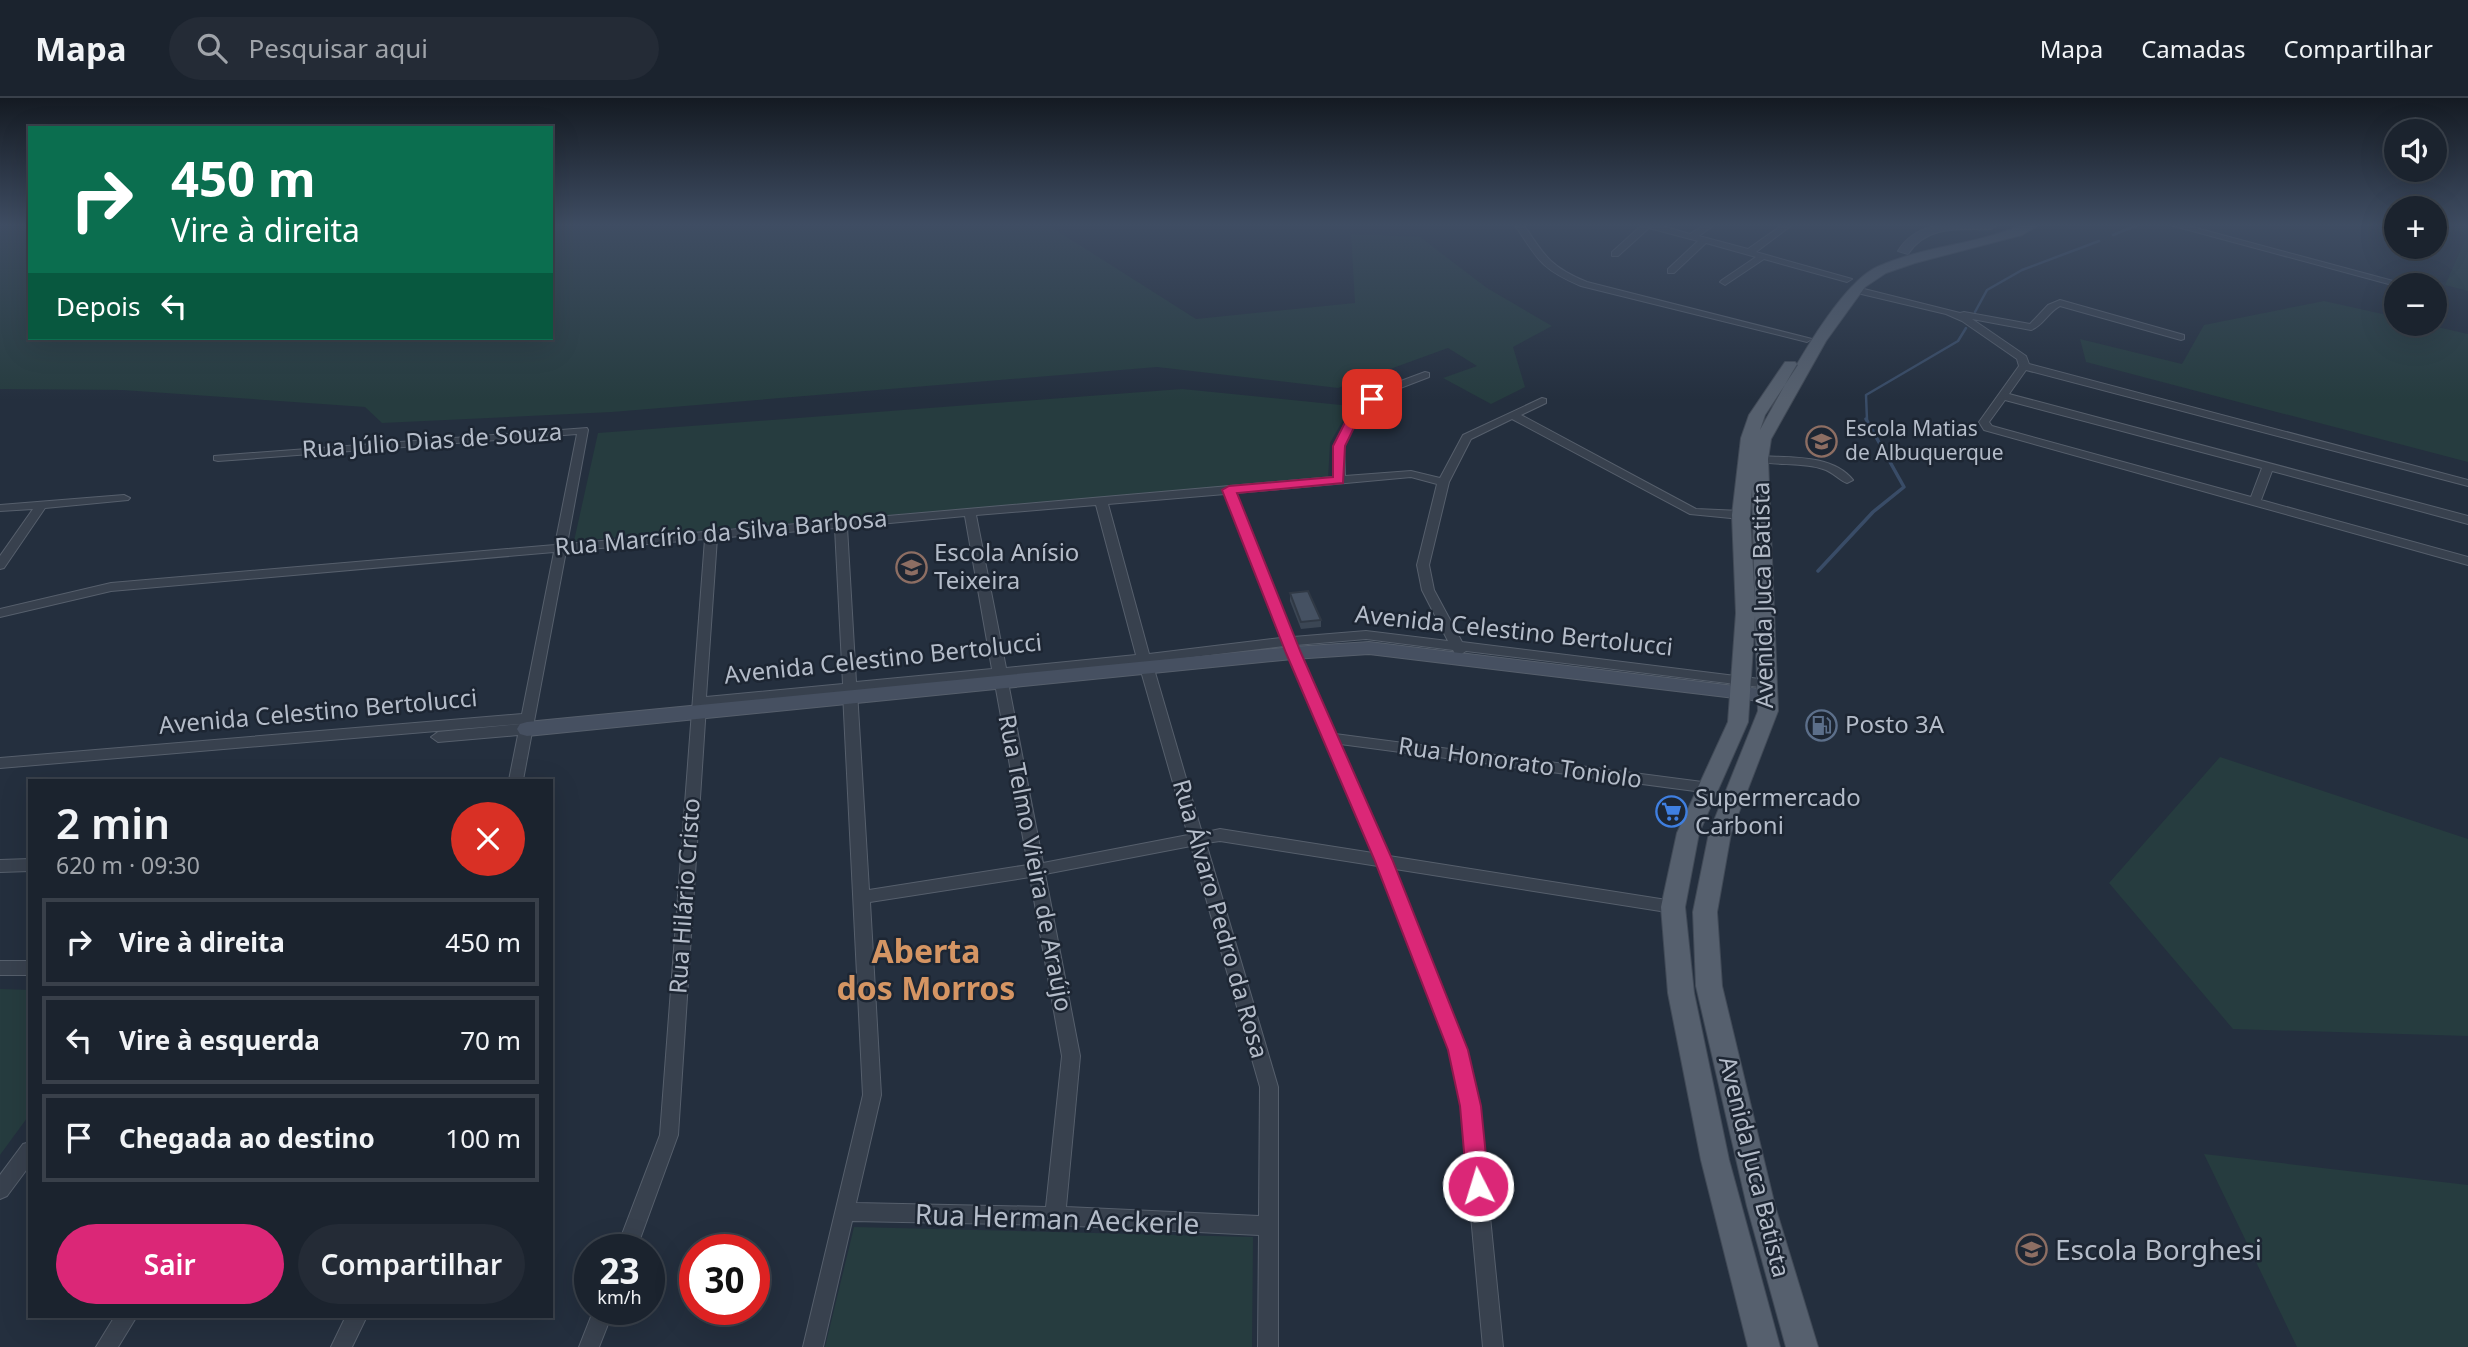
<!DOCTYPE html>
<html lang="pt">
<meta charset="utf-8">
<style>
:root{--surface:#1b232e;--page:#242b36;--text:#f1f3f6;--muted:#a0a4aa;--line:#39404a;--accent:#db2777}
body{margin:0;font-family:"Noto Sans",sans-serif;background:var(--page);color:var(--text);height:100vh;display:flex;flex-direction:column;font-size:26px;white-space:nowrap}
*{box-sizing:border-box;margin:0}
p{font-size:23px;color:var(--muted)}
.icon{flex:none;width:38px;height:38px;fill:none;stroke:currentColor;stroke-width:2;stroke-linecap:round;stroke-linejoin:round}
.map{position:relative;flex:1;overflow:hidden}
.panel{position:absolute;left:28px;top:681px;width:525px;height:539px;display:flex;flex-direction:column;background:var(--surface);border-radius:0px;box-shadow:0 7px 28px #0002,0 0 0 2px var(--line)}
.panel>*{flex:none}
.top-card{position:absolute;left:28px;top:28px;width:525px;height:214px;border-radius:0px;box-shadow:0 7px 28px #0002,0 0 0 2px var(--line);background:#0b6e4f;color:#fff;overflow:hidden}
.controls{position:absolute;left:2384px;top:21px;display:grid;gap:14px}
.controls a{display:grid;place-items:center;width:63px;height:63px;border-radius:50%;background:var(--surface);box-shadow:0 7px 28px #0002,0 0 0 2px var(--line);font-size:35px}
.speed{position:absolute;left:574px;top:1136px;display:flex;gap:14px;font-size:35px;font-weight:700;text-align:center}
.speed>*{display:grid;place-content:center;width:91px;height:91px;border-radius:50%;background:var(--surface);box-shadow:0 7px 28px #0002,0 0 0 2px var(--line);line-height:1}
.speed small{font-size:18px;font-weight:400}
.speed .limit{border:10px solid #d22;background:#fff;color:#111}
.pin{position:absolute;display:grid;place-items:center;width:60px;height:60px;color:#fff;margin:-30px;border-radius:14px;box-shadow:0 4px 10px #0006}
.me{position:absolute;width:77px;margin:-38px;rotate:355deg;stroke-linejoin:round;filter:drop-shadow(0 0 5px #0008)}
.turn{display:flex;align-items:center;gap:24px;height:147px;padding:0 28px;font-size:32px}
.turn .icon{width:91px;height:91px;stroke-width:2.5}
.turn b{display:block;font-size:49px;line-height:60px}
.then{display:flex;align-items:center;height:66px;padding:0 28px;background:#0003;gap:14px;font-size:26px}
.round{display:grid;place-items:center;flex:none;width:74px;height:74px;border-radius:37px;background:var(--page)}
.overview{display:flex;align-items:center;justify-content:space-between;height:119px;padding:0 28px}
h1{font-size:42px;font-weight:600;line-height:52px}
.cta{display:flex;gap:14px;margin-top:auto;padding:14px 28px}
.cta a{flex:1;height:80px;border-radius:42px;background:var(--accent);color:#fff;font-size:28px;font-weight:600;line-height:80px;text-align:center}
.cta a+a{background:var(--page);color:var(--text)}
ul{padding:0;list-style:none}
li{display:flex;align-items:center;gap:21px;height:88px;margin:0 14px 10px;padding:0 14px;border:4px solid var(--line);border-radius:0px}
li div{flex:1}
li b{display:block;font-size:26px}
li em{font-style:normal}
header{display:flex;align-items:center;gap:42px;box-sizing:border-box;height:98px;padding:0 35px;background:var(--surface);border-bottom:2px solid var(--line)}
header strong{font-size:33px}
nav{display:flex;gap:38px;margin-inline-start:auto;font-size:24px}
.search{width:490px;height:63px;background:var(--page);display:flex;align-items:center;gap:18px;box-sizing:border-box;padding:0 24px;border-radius:38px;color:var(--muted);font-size:26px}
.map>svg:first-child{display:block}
.green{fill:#263c3f}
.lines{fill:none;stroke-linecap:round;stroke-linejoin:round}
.stream-far1{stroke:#394c67;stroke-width:2.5}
.stream{stroke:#394c67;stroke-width:3.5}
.street-casing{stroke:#565f6c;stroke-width:2}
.secondary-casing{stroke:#565f6c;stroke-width:2}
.primary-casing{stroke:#414a57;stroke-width:2}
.street{fill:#38414e;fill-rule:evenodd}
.secondary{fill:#465061;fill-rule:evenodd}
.primary{fill:#56606e;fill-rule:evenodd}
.wall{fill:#3b4654}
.building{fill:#455162;stroke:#303945;stroke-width:2}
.route{fill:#db2777;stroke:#8e194d;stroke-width:2}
.labels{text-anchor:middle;stroke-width:5;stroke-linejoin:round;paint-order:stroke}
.far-poi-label{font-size:21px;fill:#b4bcc9;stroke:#1d2633;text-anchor:start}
.street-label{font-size:24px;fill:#b4bcc9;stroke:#1d2633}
.poi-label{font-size:24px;fill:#b4bcc9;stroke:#1d2633;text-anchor:start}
.near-street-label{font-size:28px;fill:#b4bcc9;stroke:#1d2633}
.near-poi-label{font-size:28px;fill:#b4bcc9;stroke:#1d2633;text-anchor:start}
.district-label{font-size:32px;font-weight:bold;fill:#d59563;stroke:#1d2633}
</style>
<header>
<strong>Mapa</strong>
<div class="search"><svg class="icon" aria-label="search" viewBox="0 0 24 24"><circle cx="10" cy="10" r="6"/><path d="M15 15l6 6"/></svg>Pesquisar aqui</div>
<nav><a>Mapa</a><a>Camadas</a><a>Compartilhar</a></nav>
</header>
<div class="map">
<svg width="2468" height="1249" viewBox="0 0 2468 1249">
<rect width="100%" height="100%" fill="#242f3e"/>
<!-- green -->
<path class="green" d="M0 127H30V240H551V127H1048L1196 221 1355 205 1351 136 1420 139 1487 190 1552 228 1513 249 1525 289 1491 306 1443 280 1477 268 1448 250 1338 290 1157 269 612 314 382 325 365 309 122 292 0 291Z
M2437 127H2468V193L2445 187 2468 136Z
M2324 203 2396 219V226H2424L2468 236V364L2086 264 2080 241 2182 266 2204 227Z
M1182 291 1351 308 1330 345 1328 381 574 443 598 335Z
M2220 659 2468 741V938L2233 931 2109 785Z
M0 891 30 892V1016L0 1057Z
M2204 1056 2468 1087V1249H2297Z
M854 1129 1253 1139 1252 1249H825Z"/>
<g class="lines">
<!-- stream-far1 -->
<path class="stream-far1" d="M2113 137 2138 127
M1975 214 1987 192 2022 172 2099 143
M1867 322 1866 297 1958 243 1966 230"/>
<!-- stream -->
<path class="stream" d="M1818 473 1873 414 1904 389 1866 321"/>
<defs>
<path id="street" d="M1515 127H1524C1545 159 1551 169 1587 184L1812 241 1807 244 1581 188C1541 171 1538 162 1515 127Z
M1642 127H1659L1690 136 1704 127H1714L1699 138 1748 151 1782 127H1792L1756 154 1852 181 1847 184 1764 161 1725 187 1720 184 1722 182 1756 159 1706 145 1674 175H1668V171L1698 143 1649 130 1618 158H1612V154Z
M2170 127H2185L2408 187 2396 188Z
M1856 189 1960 215 1964 214 2030 226 2048 207 2060 202 2184 237V241L2181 242 2060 208C2048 214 2044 227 2031 232L1972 221 2026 258 2029 266 2468 382V388L2026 272 2009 296 2468 418V426L2272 373 2261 402 2468 459V467L1984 332 1979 324 2019 268 2017 261 1962 223 1946 216 1853 194 1851 192ZM2005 302 2262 370 2251 399 1992 328 1989 324Z
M1425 274 1429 275V279L1390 294 1362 311 1344 348 1345 378 1411 373 1440 380 1463 337 1542 300 1546 301V305L1521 317 1696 411 1741 413 1747 417 1741 421 1690 416 1512 321 1471 341 1449 384 1429 467 1434 492 1462 544 1768 582 1775 586 1768 590 1466 553 1460 557 1455 556 1453 552 1366 541 1296 547 1335 636 1710 685 1715 686 1717 690 1715 694 1710 695 1340 646 1389 758 1673 803 1679 805 1681 809 1679 813 1673 815 1395 771 1467 952 1479 1008 1503 1249H1483L1461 1008 1449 952 1378 768 1220 743 1206 745 1278 989V1249H1258L1259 1137 1055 1127 852 1123 823 1249H803L863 997 843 595 706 608 678 1037 636 1152H616L660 1037 705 441 566 453 523 682H509L518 637 438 644 431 639 438 634 520 626 0 670V660L522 616 554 454 111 493 0 519V511L111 485 555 447 577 336 218 363 214 362V358L587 330 588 332 567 446 1333 379 1334 348 1354 307 1382 290ZM1411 379 1437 386 1417 467 1422 492 1448 543 1366 533 1293 539 1236 395ZM1225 396 1281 540 1149 556 1108 406ZM1096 407 1136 557 1006 570 976 417ZM965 418 992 571 856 584 847 429ZM835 430 843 586 706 599 717 440ZM1284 548 1373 755 1220 731 1202 735 1152 564ZM1139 566 1188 737 1043 765 1007 579ZM994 580 1028 767 869 792 857 593ZM1191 748 1260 989 1259 1118 1066 1109 1080 958 1045 776ZM1030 779 1062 958 1046 1109 856 1105 881 997 870 804Z
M1760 358C1790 360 1832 356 1853 382L1847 385C1839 382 1833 374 1823 371 1802 364 1778 368 1756 363V359Z
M124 397 130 400 128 402 45 410 4 470 0 471V458L33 411 0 413V407Z
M30 761V773L0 774V762Z
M0 863H30V877H0Z
M30 1044V1067L7 1098 0 1101V1077L23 1046Z
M594 1211H614L599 1249H579Z
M115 1218H137L118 1249H96Z
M346 1218H367L352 1249H331Z"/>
<path id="secondary" d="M1997 127 1991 131C1960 132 1928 126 1908 156L1898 153C1920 118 1960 127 1997 127Z
M1369 544 1768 592 1775 594 1777 598 1775 602 1768 604 1369 556 1293 561 527 638 520 636 517 631 520 626 527 624 1293 549Z"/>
<path id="primary" d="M2021 127H2039L2022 137 1915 165 1886 175 1865 189 1826 243 1785 316 1771 341 1768 361 1778 613 1731 735 1717 814 1722 888 1775 1108 1818 1249H1786L1747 1108 1696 888 1693 814 1709 735 1758 613 1755 518 1748 624 1699 735 1685 809 1694 895 1729 1062 1780 1249H1748L1701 1062 1668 895 1661 809 1677 735 1728 624 1736 515 1732 417 1741 340 1749 317 1785 264H1795L1798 267 1765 317 1760 332C1783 291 1836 188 1877 169 1923 148 1976 147 2021 127ZM1752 390 1755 507 1750 417Z"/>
</defs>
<!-- street casing -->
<use href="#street" class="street-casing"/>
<!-- secondary casing -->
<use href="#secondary" class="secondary-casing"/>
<!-- primary casing -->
<use href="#primary" class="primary-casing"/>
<!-- street -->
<use href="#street" class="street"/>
<!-- secondary -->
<use href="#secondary" class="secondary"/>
<!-- primary -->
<use href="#primary" class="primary"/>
</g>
<!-- wall -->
<path class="wall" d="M1290 495 1321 522V529L1301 531 1290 503Z"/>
<!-- building -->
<path class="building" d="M1308 493 1321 522 1301 524 1290 495Z"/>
<!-- sky -->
<linearGradient id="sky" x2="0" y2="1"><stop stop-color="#141a22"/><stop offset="0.42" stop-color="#3f4d63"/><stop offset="1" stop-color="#3f4d63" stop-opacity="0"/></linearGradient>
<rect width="2468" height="302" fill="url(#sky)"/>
<!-- route -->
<path class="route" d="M1372 297 1378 301 1363 311 1345 348 1343 385 1237 395 1301 555 1392 761 1468 952 1481 1008 1489 1088 1486 1095 1478 1098 1470 1095 1467 1088 1460 1008 1448 952 1374 761 1286 555 1222 392 1229 388 1333 379V348L1354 307Z"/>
<!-- icons -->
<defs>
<symbol id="school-ring" viewBox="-11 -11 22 22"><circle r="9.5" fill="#1d2633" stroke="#8d6e63" stroke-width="1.5"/><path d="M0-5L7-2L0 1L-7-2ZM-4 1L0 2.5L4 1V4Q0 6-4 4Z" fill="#8d6e63"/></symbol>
<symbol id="fuel-ring" viewBox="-11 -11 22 22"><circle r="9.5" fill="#1d2633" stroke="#5c6f8a" stroke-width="1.5"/><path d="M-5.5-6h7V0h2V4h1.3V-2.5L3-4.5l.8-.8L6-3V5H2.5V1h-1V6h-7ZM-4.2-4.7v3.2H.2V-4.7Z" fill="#5c6f8a"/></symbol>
<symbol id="supermarket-ring" viewBox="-11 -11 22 22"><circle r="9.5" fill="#1d2633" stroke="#3f7fe0" stroke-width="1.5"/><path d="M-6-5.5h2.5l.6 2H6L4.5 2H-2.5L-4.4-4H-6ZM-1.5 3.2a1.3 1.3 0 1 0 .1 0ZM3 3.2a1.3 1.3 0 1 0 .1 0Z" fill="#3f7fe0"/></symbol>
</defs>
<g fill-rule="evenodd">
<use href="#school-ring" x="1804" y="326" width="35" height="35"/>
<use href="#school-ring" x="894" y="452" width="35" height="35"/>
<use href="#fuel-ring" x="1804" y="610" width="35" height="35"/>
<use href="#supermarket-ring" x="1654" y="696" width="35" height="35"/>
<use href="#school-ring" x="2014" y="1134" width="35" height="35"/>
</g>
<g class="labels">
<!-- far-poi labels -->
<g class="far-poi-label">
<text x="1845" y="338">Escola Matias<tspan x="1845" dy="24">de Albuquerque</tspan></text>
</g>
<!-- street labels -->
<g class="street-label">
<text transform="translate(432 343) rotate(-4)" y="8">Rua Júlio Dias de Souza</text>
<text transform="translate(721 435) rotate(-5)" y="8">Rua Marcírio da Silva Barbosa</text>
<text transform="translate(1763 497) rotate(-91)" y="8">Avenida Juca Batista</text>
<text transform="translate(1514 533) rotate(6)" y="8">Avenida Celestino Bertolucci</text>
<text transform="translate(883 561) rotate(-6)" y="8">Avenida Celestino Bertolucci</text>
<text transform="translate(318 614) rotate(-5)" y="8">Avenida Celestino Bertolucci</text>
<text transform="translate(1520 665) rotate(8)" y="8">Rua Honorato Toniolo</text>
<text transform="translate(1035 765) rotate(79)" y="8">Rua Telmo Vieira de Araújo</text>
<text transform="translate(685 798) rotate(-86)" y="8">Rua Hilário Cristo</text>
<text transform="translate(1220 821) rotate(74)" y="8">Rua Álvaro Pedro da Rosa</text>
<text transform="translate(1754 1069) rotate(76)" y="8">Avenida Juca Batista</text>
</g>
<!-- poi labels -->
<g class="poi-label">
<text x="934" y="463">Escola Anísio<tspan x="934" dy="28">Teixeira</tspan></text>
<text x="1845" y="635">Posto 3A</text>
<text x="1695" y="708">Supermercado<tspan x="1695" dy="28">Carboni</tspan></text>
</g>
<!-- near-street labels -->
<g class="near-street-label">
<text transform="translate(1057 1121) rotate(2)" y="10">Rua Herman Aeckerle</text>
</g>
<!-- near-poi labels -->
<g class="near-poi-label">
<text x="2055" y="1162">Escola Borghesi</text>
</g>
<!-- district labels -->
<g class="district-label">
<text x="926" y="865">Aberta<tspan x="926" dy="37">dos Morros</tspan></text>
</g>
</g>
</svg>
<div class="controls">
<a><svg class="icon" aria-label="sound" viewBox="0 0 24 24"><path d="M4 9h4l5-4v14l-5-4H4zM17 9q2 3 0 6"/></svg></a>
<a>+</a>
<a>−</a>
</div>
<div class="speed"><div>23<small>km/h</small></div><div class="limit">30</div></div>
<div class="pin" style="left:1372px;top:301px;background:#d93025"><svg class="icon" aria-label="arrive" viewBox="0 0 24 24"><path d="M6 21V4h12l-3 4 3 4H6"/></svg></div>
<svg class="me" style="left:1478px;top:1088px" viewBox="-20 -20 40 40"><circle r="17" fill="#db2777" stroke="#fff" stroke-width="3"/><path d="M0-11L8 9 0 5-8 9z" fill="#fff"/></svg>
<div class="top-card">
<div class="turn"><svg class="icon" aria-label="right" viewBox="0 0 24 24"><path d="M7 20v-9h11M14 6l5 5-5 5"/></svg><div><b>450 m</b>Vire à direita</div></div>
<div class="then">Depois<svg class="icon" aria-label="left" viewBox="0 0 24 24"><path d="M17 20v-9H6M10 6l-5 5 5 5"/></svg></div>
</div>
<section class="panel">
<div class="overview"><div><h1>2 min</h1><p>620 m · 09:30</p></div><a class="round" style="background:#d93025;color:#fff"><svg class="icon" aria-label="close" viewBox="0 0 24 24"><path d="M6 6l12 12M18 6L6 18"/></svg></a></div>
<ul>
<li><svg class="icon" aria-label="right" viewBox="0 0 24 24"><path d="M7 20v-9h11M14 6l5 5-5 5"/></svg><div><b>Vire à direita</b></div><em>450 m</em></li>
<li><svg class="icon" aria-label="left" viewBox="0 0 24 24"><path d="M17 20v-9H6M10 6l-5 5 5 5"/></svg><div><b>Vire à esquerda</b></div><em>70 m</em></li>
<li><svg class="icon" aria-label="arrive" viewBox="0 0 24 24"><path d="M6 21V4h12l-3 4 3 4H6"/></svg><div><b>Chegada ao destino</b></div><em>100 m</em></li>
</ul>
<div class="cta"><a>Sair</a><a>Compartilhar</a></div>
</section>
</div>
